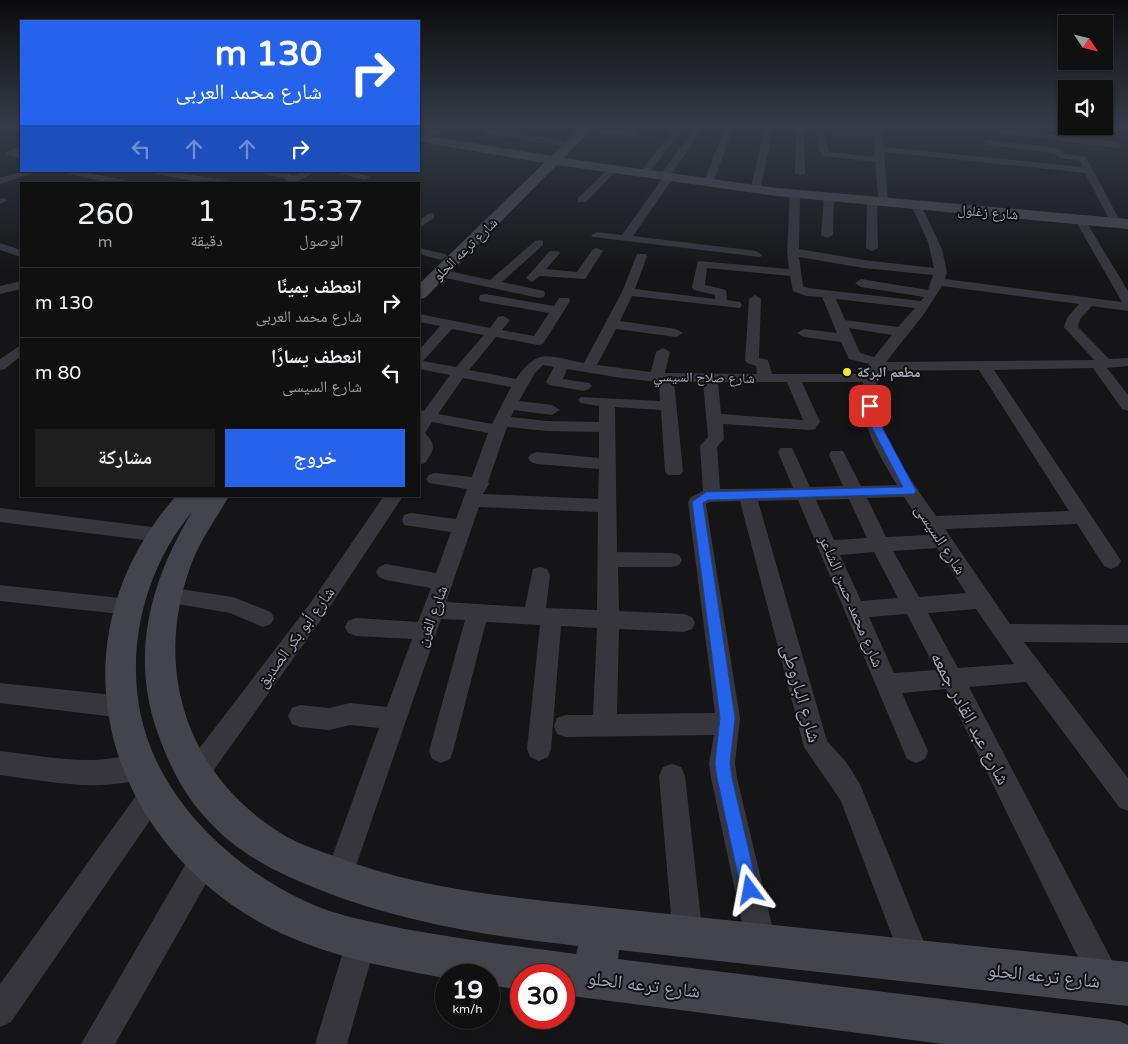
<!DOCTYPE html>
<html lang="ar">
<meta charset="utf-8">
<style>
:root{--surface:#101011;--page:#1e1e1f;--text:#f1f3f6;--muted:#9c9d9f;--line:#303031;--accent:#2563eb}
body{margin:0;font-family:"Varela Round","Noto Naskh Arabic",sans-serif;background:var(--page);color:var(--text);direction:rtl;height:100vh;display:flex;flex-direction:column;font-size:19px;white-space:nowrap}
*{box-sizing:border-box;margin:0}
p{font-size:16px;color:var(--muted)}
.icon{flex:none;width:28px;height:28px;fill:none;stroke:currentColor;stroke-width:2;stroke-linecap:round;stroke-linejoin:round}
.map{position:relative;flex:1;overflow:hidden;direction:ltr}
.panel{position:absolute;left:20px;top:182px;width:400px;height:315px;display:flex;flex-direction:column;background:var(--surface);border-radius:0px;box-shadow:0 1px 4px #0004,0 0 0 1px var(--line);direction:rtl}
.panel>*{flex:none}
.hud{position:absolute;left:20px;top:20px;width:400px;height:152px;border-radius:0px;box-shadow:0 1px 4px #0004,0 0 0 1px var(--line);direction:rtl;background:#2563eb;color:#fff;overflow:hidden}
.needle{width:32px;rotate:125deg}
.controls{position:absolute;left:1058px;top:15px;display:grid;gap:10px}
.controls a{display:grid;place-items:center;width:55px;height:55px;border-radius:0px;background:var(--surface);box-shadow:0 1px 4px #0004,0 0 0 1px var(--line);font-size:25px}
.speed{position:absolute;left:435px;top:964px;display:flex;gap:10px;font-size:25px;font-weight:700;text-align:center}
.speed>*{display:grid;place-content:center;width:65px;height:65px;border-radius:50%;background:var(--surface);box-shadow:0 1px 4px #0004,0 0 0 1px var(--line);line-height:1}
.speed small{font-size:12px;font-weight:400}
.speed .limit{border:8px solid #d22;background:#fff;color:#111}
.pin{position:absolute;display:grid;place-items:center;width:42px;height:42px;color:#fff;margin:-21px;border-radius:10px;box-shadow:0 2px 8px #0006}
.me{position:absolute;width:55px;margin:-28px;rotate:347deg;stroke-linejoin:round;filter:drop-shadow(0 0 4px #0008)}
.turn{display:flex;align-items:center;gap:18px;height:105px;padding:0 15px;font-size:22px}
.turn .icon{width:65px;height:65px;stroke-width:2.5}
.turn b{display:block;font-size:35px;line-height:42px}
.lanes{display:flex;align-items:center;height:48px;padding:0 15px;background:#0003;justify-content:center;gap:25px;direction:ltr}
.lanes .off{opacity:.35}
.eta{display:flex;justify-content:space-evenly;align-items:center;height:85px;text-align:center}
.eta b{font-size:30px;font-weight:600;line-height:35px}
.cta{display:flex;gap:10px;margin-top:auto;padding:10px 15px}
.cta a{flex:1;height:58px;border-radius:0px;background:var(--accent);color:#fff;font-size:20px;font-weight:600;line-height:58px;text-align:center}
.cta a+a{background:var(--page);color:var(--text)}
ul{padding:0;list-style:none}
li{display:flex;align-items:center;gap:15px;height:70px;padding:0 15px;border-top:1px solid var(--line)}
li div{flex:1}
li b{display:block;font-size:19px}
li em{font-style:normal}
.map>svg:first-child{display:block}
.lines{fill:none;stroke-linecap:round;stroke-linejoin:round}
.street{fill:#36363c;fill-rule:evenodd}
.secondary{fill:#44444c;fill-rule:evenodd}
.route{fill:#2563eb;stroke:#184099}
.poi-dot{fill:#f9e42b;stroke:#101012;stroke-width:2}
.labels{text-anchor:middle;stroke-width:4;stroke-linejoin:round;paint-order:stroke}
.far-street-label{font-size:14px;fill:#a6a7b8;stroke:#101012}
.far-poi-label{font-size:14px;font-weight:bold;fill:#a6a7b8;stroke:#101012;text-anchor:start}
.street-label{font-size:16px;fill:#a6a7b8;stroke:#101012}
.near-street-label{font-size:19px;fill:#a6a7b8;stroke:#101012}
</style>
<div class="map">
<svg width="1128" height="1044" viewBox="0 0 1128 1044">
<rect width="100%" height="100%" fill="#151517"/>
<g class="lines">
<!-- street -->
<path class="street" d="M0 126H21V131H0Z
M441 126H454L429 137 422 135Z
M491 126H500L496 130 561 140 565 143 561 146 486 134 485 132Z
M586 126 635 130 639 133 635 136 583 131V127Z
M676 126H685L648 174H642V170Z
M696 126H704L670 176 673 178 633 236 756 251 762 255 760 257 593 237 591 235 597 232 622 235 664 176 661 174Z
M726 126H734L714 181 706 183 704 181Z
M765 126H773L761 187 756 190 751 187Z
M796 126H804L805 173 800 176 795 173Z
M815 126H823L829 152 874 157 875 137 834 135 830 132 834 129 875 132V126H883V147L1082 167 1080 161 1060 158 1054 153 985 145V141L988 140 1056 148 1066 154 1086 157 1121 223 1120 225H1112L1085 173 884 152 888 202 887 204H879L875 162 823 156 819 151Z
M946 126H975L1117 142 1121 145 1117 148Z
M21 146V159L5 154 7 152Z
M609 168 617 170 586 202H578V198Z
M24 171H40L0 184V178Z
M56 171H78L125 180 128 184H115Z
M141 171H166L231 181 236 184H210Z
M252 171 291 174 293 176 304 171H317L292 184H279L287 179Z
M331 171H351L370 177 365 180Z
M795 190 800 193 799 249 864 260 934 268 928 242 911 205 916 202 921 205 942 249 947 272 945 279 1122 302 1075 220 1080 217 1084 218 1128 291V311L1092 306 1080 319 1078 327 1109 359 1128 358V366L1107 368 1128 395V411L1122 409 1093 368 994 370 1118 556 1121 561 1118 566 1111 569 1104 566 1077 524 945 529 1010 624 1128 625V643L1024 642 1128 778V811L1119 807 1026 682 969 687 1117 970 1121 981 1117 992 1106 996 1095 992 946 689 902 693 928 751 925 759 916 763 907 759 798 500 758 501 827 741 846 762 860 784 932 962 928 973 917 977 906 973 841 801 804 747 740 501 710 502 706 504 740 718 735 763 737 778 777 946 773 957 762 961 751 957 747 946 711 778 709 763 714 735 566 737 557 734 554 726 557 718 566 715H593L597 628 561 626 551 749 548 757 539 761 530 757 527 749 540 625 486 622 453 751 450 759 441 763 432 759 429 751 465 620 441 619 348 889 338 893 328 889 324 879 379 728 350 725 329 730 300 727 292 724 288 716 292 708 300 705 329 708 350 703 387 707 412 639 356 636 348 633 345 627 348 621 356 618 418 622 431 588 386 580 379 577 376 572 379 567 386 564 436 573 451 532 404 525 402 520 404 515 411 513 456 519 467 489 429 483 426 479 429 475 435 473 472 477 488 433 432 422 425 433C437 446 434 450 425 463L419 465V410L424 411 450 375 419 369V350L440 326 419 322V314L490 328 498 317 503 316 510 320 502 330 534 336 549 313 480 301 479 298 480 295 485 294 554 306 559 298H569L570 301 543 344 538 345 496 337 469 370 516 379C539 346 549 357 584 363L622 292 637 254H645L647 256 635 289 715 299V295L694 290 692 287 698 261 789 269 787 252 790 193ZM799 257 864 268 933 275 928 290 861 279 855 283 861 287 924 297 921 301 808 288 803 286ZM707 268 790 276 793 291 806 296 822 297 837 333 804 329 797 333 804 337 841 342 849 359 869 364 866 374H772L768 360 759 358 761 299 755 295 749 299 745 360 747 363 756 366 757 374 665 373 670 352 663 348 656 352 651 372 597 365 616 329 676 337 683 333 676 329 620 321 632 296 740 308 742 305 740 302 727 300 726 290 705 285ZM942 286 1079 304 1067 318 1064 327 1094 360 886 362 924 314ZM836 299 915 308 898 327 845 320ZM849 328 892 335 874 357 860 353ZM452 329 484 335 456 367 423 361ZM543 365 554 367 546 382 549 385 584 391 589 389 592 386 589 383 563 379 567 369 622 378 659 382 660 401 581 397 578 400 581 403 599 406V422L547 421 511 417 514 410 552 415 560 410 552 405 519 401 535 373ZM979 370 1069 511 936 516C913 482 860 415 881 371ZM463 378 511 387 492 424 438 414ZM674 382H703L708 437 700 446 703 491 691 497 688 502 715 713 617 714 619 629 684 632 692 629 695 623 692 617 684 614 619 611 618 567H672L679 565 682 560 679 555 672 553 617 552 615 407 661 410 665 471 668 475H680L683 471ZM718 382H787L803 420 721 414ZM802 382H863C856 419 879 455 897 485L861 486 843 451H831L829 455 843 486 810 487 794 452 792 448H780L778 452 793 488 720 489 717 447 724 439 723 424 809 430 815 429 820 422ZM507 427 547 431 599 432V458L537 452 531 454 528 458 531 462 537 464 599 469 598 499 483 494 489 484 488 482ZM904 497 929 535 886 537 867 498ZM849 499 867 538 834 540 816 500ZM479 507 598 512 597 610 546 608 550 575 547 569 540 567 533 569 525 607 446 602ZM937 548 966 593 919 597 893 551ZM874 552 898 598 861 601 840 555ZM976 609 1014 664 958 668 928 613ZM907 614 936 670 894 673 869 617Z
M829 193 834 196 833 235 827 238 821 235 824 196Z
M0 198 6 199 7 201 0 204Z
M872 198 877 201 878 248 872 251 866 248 867 201Z
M430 213 434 214V218L419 228V220Z
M539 240 543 241V245L502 282 544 291 545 294 544 297 539 298 436 276 434 273 440 269 490 280 535 241Z
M0 243 21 250V257L0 250Z
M419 248 445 254 447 256 441 260 419 254Z
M597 248 603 251 585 279 540 276 532 282 526 278 550 251H558L560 253 546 269 577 272 593 249Z
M21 281V289L0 294V286Z
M21 345V356L5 369 0 370V359Z
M384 496H403L323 617 203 785 194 788 185 785 181 776 185 767 309 605Z
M0 508 160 528 167 530 170 535 167 540 160 542 0 522Z
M0 585 129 599 136 601 139 607 136 613 129 615 0 601Z
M167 587 233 597 271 612 274 618 271 624 263 627 230 613 160 601 157 595 160 589Z
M0 683 123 696 131 699 135 707 131 715 123 718 0 703Z
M0 751C29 754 59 760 88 760 106 761 134 752 149 758L153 767 149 776C102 794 48 781 0 775Z
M672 764 681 767 685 776 703 938 698 948 688 953 678 948 673 938 659 776 663 767Z
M155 778 164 782 168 791 164 800 11 1022 0 1027V984L146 782Z
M205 844 215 848 219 858 215 868 115 1044H81L195 848Z
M361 927 372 931 376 942 347 1044H315L346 942 350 931Z"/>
<!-- secondary -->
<path class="secondary" d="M582 126H595L563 158 777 188 1128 219V229L777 196 557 165 425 298 419 299V284L544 163 419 142V134L551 156Z
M176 496H229C216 519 200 540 191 565 151 672 189 781 289 838 302 845 317 850 331 855 400 882 472 893 545 901L1128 962V1006L619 950 618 959 1119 1021 1128 1025V1044H943L564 995V975H521V990L489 985V975H446V978C382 967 317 954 259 922 100 831 51 638 176 496ZM192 512C151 580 130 653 157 731 168 762 182 792 204 816 237 854 275 872 320 890 404 923 489 936 578 946L576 954C519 947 462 939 405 929 372 922 337 916 307 902 245 874 185 822 156 760 118 680 136 579 192 512Z"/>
</g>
<!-- sky -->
<linearGradient id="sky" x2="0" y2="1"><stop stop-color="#0c0c0d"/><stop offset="0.46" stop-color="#353b47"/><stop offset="1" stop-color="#353b47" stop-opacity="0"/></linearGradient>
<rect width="1128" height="272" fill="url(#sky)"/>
<!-- route -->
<path class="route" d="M867 404 875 406 877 418 916 491 914 494 708 500 703 503 735 718 730 763 732 778 758 890 756 896 750 899 744 896 741 890 717 778 715 763 720 718 692 502 706 492 903 487 867 418Z"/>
<!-- markers -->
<circle class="poi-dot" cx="847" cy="372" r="5"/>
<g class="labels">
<!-- far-street labels -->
<g class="far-street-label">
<text transform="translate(988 212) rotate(5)" y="5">شارع زغلول</text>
<text transform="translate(465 249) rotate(-44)" y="5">شارع ترعه الحلو</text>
<text transform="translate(704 377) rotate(1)" y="5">شارع صلاح السيسي</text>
</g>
<!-- far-poi labels -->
<g class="far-poi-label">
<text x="857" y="377">مطعم البركة</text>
</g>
<!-- street labels -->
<g class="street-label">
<text transform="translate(941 539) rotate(57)" y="6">شارع السيسى</text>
<text transform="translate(852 601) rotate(67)" y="6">شارع محمد حسن الشاعر</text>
<text transform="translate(431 616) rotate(-70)" y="6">شارع الفرن</text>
<text transform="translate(295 637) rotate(-54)" y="6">شارع أبو بكر الصديق</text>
</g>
<!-- near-street labels -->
<g class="near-street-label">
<text transform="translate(802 693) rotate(74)" y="7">شارع الباروطى</text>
<text transform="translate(971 718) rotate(62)" y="7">شارع عبد القادر جمعه</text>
<text transform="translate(1044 975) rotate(6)" y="7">شارع ترعه الحلو</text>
<text transform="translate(644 984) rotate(7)" y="7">شارع ترعه الحلو</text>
</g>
</g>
</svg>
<div class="controls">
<a><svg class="needle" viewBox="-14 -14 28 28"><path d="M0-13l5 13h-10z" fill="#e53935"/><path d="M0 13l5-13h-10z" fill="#9c9d9f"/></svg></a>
<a><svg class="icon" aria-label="sound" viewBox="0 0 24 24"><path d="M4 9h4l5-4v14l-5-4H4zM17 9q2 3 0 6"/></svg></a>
</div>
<div class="speed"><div>19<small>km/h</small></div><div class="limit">30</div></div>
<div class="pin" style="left:870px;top:406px;background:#d93025"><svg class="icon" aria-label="arrive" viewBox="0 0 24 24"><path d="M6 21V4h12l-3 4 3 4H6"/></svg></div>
<svg class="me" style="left:750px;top:890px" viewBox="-20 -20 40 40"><path d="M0-17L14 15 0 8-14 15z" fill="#2563eb" stroke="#fff" stroke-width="4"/></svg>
<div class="hud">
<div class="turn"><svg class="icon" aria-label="right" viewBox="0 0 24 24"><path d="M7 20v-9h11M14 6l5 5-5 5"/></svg><div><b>130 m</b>شارع محمد العربى</div></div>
<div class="lanes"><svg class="icon off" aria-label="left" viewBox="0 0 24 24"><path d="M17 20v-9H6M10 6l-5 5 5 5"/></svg><svg class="icon off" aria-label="ahead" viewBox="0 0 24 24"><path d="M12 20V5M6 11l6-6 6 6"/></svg><svg class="icon off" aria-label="ahead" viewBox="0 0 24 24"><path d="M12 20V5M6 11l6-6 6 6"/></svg><svg class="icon" aria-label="right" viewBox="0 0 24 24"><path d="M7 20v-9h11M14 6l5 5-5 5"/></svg></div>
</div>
<section class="panel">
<div class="eta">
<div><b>15:37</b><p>الوصول</p></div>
<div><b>1</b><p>دقيقة</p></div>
<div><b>260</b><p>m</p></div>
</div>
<ul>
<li><svg class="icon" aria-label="right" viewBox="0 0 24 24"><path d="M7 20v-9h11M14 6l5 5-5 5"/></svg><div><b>انعطف يمينًا</b><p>شارع محمد العربى</p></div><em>130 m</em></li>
<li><svg class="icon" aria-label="left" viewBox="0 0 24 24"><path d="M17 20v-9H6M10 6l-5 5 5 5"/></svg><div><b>انعطف يسارًا</b><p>شارع السيسى</p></div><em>80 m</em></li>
</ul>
<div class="cta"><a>خروج</a><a>مشاركة</a></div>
</section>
</div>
